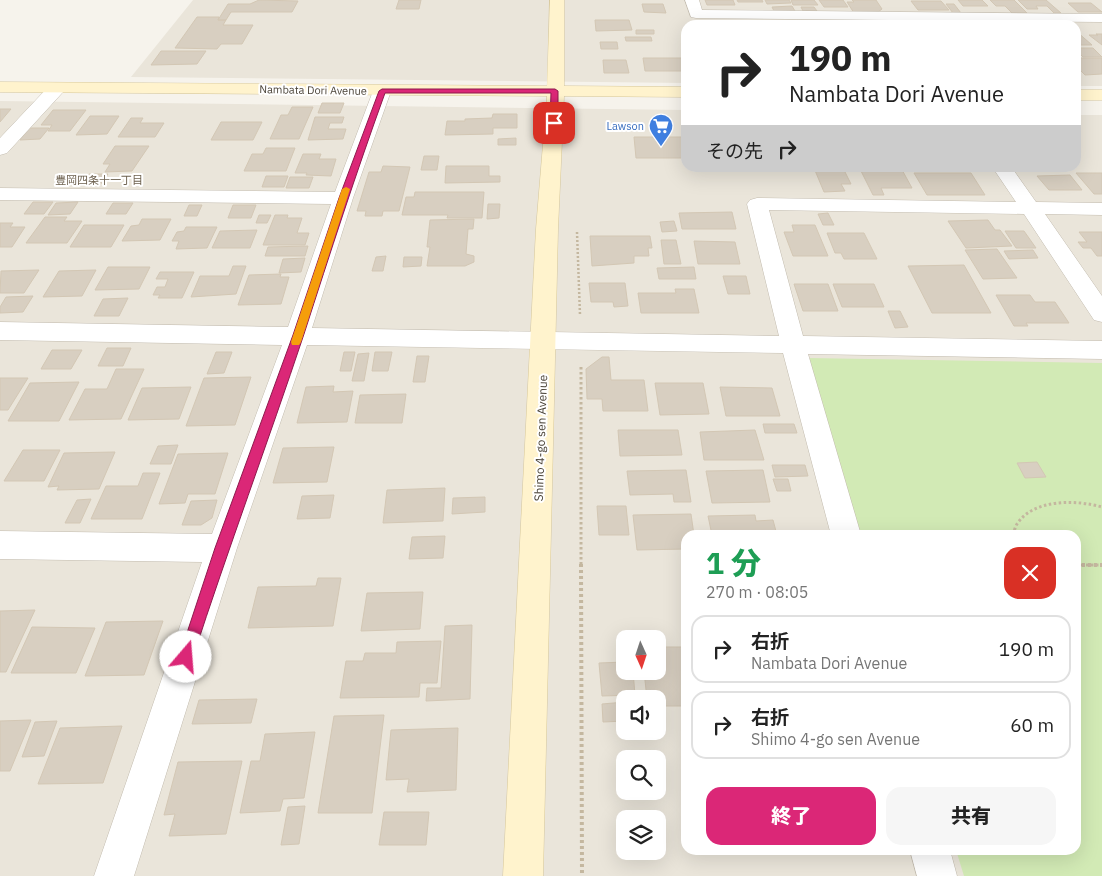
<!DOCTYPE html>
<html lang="ja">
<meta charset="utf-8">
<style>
:root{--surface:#fff;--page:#f6f6f6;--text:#222;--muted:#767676;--line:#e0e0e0;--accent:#db2777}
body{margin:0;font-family:"IBM Plex Sans","Noto Sans JP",sans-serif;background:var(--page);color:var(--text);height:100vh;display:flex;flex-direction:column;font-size:19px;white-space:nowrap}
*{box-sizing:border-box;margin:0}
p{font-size:16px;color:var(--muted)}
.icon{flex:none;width:28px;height:28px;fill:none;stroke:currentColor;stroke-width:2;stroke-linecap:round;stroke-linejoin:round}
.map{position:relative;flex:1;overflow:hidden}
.panel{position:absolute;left:681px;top:530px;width:400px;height:325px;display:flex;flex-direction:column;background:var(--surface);border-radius:15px;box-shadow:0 5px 20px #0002}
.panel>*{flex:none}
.guide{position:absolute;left:681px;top:20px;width:400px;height:152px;border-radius:15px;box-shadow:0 5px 20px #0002;background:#fff;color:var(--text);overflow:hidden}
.needle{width:32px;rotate:177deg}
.tools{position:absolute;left:616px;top:630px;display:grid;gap:10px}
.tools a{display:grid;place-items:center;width:50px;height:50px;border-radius:10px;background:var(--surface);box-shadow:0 5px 20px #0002;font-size:25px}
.pin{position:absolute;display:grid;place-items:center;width:42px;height:42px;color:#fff;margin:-21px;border-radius:10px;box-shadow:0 2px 8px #0006}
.me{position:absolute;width:55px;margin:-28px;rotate:18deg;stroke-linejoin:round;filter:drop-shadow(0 0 4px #0008)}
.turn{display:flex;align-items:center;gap:18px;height:105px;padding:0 25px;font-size:22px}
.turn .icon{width:65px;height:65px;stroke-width:2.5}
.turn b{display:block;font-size:35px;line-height:42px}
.then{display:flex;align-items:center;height:48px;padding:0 25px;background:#0003;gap:10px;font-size:19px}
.round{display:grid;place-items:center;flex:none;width:52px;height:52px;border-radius:15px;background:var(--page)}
.overview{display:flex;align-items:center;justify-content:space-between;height:85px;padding:0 25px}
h1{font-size:30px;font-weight:800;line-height:38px;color:#1e9e55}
.button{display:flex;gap:10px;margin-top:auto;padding:10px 25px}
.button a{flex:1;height:58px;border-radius:15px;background:var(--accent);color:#fff;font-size:20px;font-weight:800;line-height:58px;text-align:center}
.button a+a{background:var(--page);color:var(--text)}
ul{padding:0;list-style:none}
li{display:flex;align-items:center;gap:15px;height:68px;margin:0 10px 8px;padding:0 15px;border:2px solid var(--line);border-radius:15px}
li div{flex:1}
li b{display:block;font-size:19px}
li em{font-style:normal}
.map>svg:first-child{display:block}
.residential{fill:#eae5da;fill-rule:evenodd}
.green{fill:#d2eab5}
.building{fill:#d8cfc1;stroke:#d3c7b4}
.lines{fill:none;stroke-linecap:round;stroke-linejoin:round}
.street-casing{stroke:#c2bbae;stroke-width:1}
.secondary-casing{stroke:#d6c79b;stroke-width:1}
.path-far2{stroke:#c4b79f;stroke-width:2.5;stroke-dasharray:2 2;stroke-linecap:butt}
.path-far1{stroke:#c4b79f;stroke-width:3;stroke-dasharray:2.5 2.5;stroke-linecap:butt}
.path{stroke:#c4b79f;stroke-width:4;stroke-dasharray:3 3;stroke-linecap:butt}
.street{fill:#fff;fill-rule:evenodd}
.secondary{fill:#fff3cd;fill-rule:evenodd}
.route{fill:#db2777;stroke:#8e194d}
.slow{fill:#f59e0b}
.labels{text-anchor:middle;stroke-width:4;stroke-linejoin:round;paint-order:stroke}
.far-street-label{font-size:11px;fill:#4b4439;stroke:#fff}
.far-shop-label{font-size:11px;fill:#366cbe;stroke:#fff;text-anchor:end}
.far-neighbourhood-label{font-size:11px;fill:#6e6250;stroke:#fff}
.street-label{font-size:12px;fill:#4b4439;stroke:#fff}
</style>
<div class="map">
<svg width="1102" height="876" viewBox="0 0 1102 876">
<rect width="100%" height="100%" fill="#f6f3ec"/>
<!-- residential -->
<path class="residential" d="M193 0H1102V86H1076V25H686V83L131 77Z
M0 101 686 110V168H1076V115H1102V876H0ZM686 535H1076V850H686ZM625 639H658V671H625ZM625 699H658V731H625ZM625 759H658V791H625ZM625 819H658V851H625Z"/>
<!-- green -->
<path class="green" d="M808 358 1102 363V876H964L956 850H1076V535H861Z"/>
<!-- building -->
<path class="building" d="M259 0 298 1 292 12H231L226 20H218L228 4H250Z
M399 0H421L419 9H396Z
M705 0H733L735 5H707Z
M737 0H762L763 2H738Z
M765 0H789L791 3 767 4Z
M791 0H814L818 5H793Z
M819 0H843L848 7H824Z
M852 0H876L882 9 878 12 854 13 847 2H854Z
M958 0H982L988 6H963Z
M990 0H1014L1027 13H1012L1005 6H996Z
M1018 0H1046L1061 13H1054L1047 6H1036L1038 9H1027Z
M911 1H941L949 10H918Z
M1068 3H1091L1102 12H1078Z
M642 4H663L666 13 644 12Z
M946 4H954L961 13H953Z
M792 6 795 11H774L772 7Z
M801 7H814L817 11H803Z
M197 17H219L218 20H226L223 25H253L242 44H221L217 49 175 48Z
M595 20H629L632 30 596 31Z
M636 30H654V34H636Z
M1076 31 1092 45H1076Z
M1096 34H1102V45L1089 35H1098Z
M625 37H651L652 41H626Z
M600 42H617L618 49H601Z
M1076 48H1093L1102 57H1083L1080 54H1076Z
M161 51H206L197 64 151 65Z
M643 58H686V71H645Z
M1076 58H1102V74L1085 75 1076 66Z
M603 60H626L629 73H604Z
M322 103H344L340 113H318Z
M292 107H313L299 139H270L281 115H288Z
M0 109H11L0 122Z
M53 110H86L70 131H48L52 125H41Z
M493 114H517V128H493V134L445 135 447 121H465V119L492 118Z
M90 116H119L107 134 76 135Z
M315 117H344L342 123H330L328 129H346L343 139 308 140Z
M131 118H143L140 123H164L155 137H118Z
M221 122H262L253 140H211Z
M29 128H49L40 139 20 140Z
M634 137H686V158H636Z
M516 138V145H498V139Z
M115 146H149L132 171 105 172 110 164H103Z
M266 148H295L286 171H244L252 154H263Z
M303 154H321L319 159H336L331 176 306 175 307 173H295Z
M424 156H439L437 170H421Z
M383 166 410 167 399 211H383L382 216H365L366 211H357L369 172H381Z
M446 166H489V176H500V182L445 183Z
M814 168H843L851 184H841L845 191 824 192Z
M901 168 912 188H881L884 195H873L860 169Z
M914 173H971L985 195H927Z
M1076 173H1102V194H1094Z
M89 174H108L100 185H80Z
M1070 175 1082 190H1049L1037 176Z
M266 176H288L284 187H262Z
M290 177H313L309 188H286Z
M415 192H484L482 218H447L448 215H402L406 197H414Z
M33 202H53L44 214H24Z
M78 202 70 214 48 215 56 203Z
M113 203H133L126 214H106Z
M488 204H500L499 218 487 219Z
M189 205H202L197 216H184Z
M233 205H256L251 218H228Z
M732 212 736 229H682L679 213Z
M828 213 834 225H823L818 214Z
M259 215H271L267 223H256Z
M275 215H288L287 218H302L297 233H309L305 245H263Z
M45 217H67L64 221H82L67 243H26Z
M142 219H171L160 240 122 241 131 226 139 225Z
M474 219 473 229H468L466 254 474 256V262L465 266H427L430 247H427L430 220Z
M988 220 995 230H1000L1012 246 966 248 948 221Z
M674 221 677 231 662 232 660 222Z
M0 223H13L10 227H25L12 247H0Z
M84 225H124L111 247H70Z
M792 225H815L828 256H793L784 232H794Z
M186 227H217L207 248 176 249 179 241H172L177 232 184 231Z
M257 230 250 248H212L220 231Z
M1005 231H1024L1036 248H1016Z
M1079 232H1102V256H1097L1091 248H1083L1078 242H1087Z
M827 233H864L877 259H844L841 253H835Z
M590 236H650L652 248H648L649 256H634V263L592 266Z
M661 240H676L681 264H664Z
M694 241 735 242 740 264H698Z
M308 246 305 256H265L268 247Z
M997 249 1017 278 983 279 965 250Z
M1033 250 1038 258 1009 259 1004 251Z
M386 256 383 271H372L376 257Z
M404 257H422L421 266 403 267Z
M305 258 301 272 279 273 283 259Z
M964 265 991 313H932L908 266Z
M233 266H246L236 294 191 297 200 276H229Z
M108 267H150L139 289 95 290Z
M694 267 696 279H659L657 268Z
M39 270 24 293H0L1 271Z
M96 270 82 296 43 297 59 271Z
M160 272H194L182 298H158L160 295H153L157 287H165L168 279H156Z
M281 274 280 277H289L281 304 238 305 249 275Z
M723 276H746L750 294H728Z
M589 283H625L628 306 614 307 613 302H591Z
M794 284H828L838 311H803Z
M833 284H874L884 307H842Z
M675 289H694L699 313H641L638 293H676Z
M996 295H1030L1035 302H1055L1069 323H1026L1028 326H1014Z
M33 296 23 312 0 313V307L6 297Z
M128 298 119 316H94L103 299Z
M888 311H900L908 327 895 328Z
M107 348H131L123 366H98Z
M52 350H82L71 369H41Z
M216 352H232L224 373 207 374Z
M344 352H355L351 371H340Z
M375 352H392L388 371H372Z
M369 353 364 381H352L358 354Z
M417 356H429L425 382H413Z
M602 357H609L611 380H644L648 411H603L602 399H587L586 369Z
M116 369H144L121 419 69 420 85 389H107Z
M251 377 235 425 186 426 204 378Z
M0 378H28L8 410H0Z
M79 382 59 421H8L30 383Z
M655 383H703L709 414 660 415Z
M334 386 333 392 353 391 347 422 297 423 306 387Z
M191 387 179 419 128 420 142 388Z
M720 387 772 388 780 416H726Z
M406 394 402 423H355L360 395Z
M763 424H794L797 433H765Z
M618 430H678L682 455 620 456Z
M755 430 764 460H704L700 432Z
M178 445 171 464H150L158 446Z
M334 447 327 482 273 483 283 448Z
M23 450H60L44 481H4Z
M115 452 99 489 57 490 59 486 48 487 64 453Z
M228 453 215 494H188L185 503 159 504 178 454Z
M1037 462 1046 477 1025 478 1017 463Z
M772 465H805L808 476 775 477Z
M686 470 691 502H674L673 494 630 495 627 471Z
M763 470 770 502 712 503 706 471Z
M143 473H160L142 519H91L106 486H138Z
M773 479H788L791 491H777Z
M445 488 443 521 383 523 387 490Z
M334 495 330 518 297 519 302 496Z
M485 497V512L452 514 453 498Z
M91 499 80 523H65L77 500Z
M217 500 212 518 201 525H182L191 501Z
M597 506H626L629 535H599Z
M691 514 694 535H686V549L637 550 633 515Z
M755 515 756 521 773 520 777 535H712L708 516Z
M445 536 443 558 409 559 412 537Z
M318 578H341L333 626 248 628 258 587 316 586Z
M423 592 420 629 361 631 367 593Z
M35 610 6 672H0V611Z
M163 621 144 675 85 676 106 622Z
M472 625 470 699 426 701 427 688H441L445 626Z
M32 627 95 628 76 673H11Z
M441 641 437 683H420L419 697 340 698 346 661H363L365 653H396L397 642Z
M658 647H686V706H658V699H647L644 671H658Z
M625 662V671H633L635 695 602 696 599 663Z
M257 699 251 723 192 724 199 700Z
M625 702V721L603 722 602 704Z
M384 715 372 813H318L334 716Z
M31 720 10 771H0V721Z
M57 721 44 756 22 757 35 722Z
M122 726 103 783 38 784 60 728Z
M458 728 456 790 407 792 409 779 386 780 391 730Z
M315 732 304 798 283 799 280 811 240 813 251 761H260L265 734Z
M242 761 226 834 169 836 175 814 164 815 178 762Z
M305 806 299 844 281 845 288 807Z
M384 812H429L426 845H379Z"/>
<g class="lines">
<defs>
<path id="street" d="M685 0H699L702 10 1102 14V22L696 18 691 17Z
M57 83 63 84 65 88 63 92 7 153 0 155V138L51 84Z
M382 86 388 87 391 91 353 198 312 328 779 336 747 204 750 200 757 198 1016 202 993 168H1012L1036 202 1102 203V215L1045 214 1102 296V322L1094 320 1024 214 769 210 803 336 1102 341V359L808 354 861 535H831L783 353 307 345 237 548 134 876H94L202 562 0 559V531L212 534 282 345 0 340V322L288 327 331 204 0 200V188L335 192 373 91 376 87Z
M910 850H950L957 876H917Z"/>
<path id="secondary" d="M550 0H564V86L686 87V97L564 96 558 229 543 876H503L536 229 547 96 0 92V82L547 86Z
M1076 90H1102V100H1076Z"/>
</defs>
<!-- street casing -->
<use href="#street" class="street-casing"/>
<!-- secondary casing -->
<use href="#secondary" class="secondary-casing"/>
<!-- path-far2 -->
<path class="path-far2" d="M577 232 580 315"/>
<!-- path-far1 -->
<path class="path-far1" d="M581 367V566
M1013 535C1014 532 1015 527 1017 524 1034 498 1077 500 1102 507
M1076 565H1102"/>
<!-- path -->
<path class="path" d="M581 564 582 876
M1076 565H1102"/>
<!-- street -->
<use href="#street" class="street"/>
<!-- secondary -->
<use href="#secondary" class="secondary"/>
</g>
<!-- route -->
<path class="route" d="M382 89H555L558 91V123L554 125 550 123 551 93H385C356 173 330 253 304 334 268 442 228 549 193 657L191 662 186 664 181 662 179 657 215 548 293 335 339 198 379 91Z"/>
<!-- slow -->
<path class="slow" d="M346 187 350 189 301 342 299 345H292L291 342 342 189Z"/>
<!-- icons -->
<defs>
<symbol id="supermarket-pin" viewBox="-11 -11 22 30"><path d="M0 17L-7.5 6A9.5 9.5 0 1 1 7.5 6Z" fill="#3f7fe0" stroke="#fff"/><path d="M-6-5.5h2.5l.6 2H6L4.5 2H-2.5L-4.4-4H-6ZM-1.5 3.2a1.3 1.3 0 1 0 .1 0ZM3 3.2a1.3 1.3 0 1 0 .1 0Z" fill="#fff"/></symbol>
</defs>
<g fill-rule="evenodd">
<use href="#supermarket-pin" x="647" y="112" width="28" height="38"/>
</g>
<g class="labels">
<!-- far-street labels -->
<g class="far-street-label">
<text transform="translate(313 90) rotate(1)" y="4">Nambata Dori Avenue</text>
</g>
<!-- far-shop labels -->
<g class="far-shop-label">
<text x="644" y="130">Lawson</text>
</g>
<!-- far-neighbourhood labels -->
<g class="far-neighbourhood-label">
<text x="99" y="184">豊岡四条十一丁目</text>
</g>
<!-- street labels -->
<g class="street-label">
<text transform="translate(541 438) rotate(-88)" y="4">Shimo 4-go sen Avenue</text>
</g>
</g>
</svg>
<div class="tools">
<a><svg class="needle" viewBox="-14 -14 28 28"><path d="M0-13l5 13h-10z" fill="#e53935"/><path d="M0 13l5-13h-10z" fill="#767676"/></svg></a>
<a><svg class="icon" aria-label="sound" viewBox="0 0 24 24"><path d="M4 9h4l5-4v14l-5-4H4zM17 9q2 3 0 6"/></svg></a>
<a><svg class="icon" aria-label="search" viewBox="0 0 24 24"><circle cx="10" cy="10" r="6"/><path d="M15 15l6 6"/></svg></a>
<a><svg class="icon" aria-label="layers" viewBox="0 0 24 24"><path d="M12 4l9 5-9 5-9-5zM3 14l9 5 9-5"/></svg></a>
</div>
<div class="pin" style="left:554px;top:123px;background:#d93025"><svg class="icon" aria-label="arrive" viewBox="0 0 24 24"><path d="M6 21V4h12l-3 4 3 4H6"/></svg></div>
<svg class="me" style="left:186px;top:657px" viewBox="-20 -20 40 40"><circle r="19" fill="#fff"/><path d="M0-13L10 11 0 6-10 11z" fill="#db2777"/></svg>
<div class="guide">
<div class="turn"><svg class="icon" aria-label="right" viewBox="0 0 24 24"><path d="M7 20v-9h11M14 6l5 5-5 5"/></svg><div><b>190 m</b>Nambata Dori Avenue</div></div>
<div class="then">その先<svg class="icon" aria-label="right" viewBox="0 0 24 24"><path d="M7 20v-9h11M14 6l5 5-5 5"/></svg></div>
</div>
<section class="panel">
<div class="overview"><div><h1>1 分</h1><p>270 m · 08:05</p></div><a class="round" style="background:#d93025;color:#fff"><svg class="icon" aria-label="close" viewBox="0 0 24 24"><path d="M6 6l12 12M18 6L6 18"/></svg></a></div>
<ul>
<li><svg class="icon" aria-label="right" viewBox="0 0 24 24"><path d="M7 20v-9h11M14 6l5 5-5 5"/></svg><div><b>右折</b><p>Nambata Dori Avenue</p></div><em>190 m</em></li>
<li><svg class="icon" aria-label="right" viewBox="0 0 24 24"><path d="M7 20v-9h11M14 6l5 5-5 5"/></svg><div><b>右折</b><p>Shimo 4-go sen Avenue</p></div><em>60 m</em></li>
</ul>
<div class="button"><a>終了</a><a>共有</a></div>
</section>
</div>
